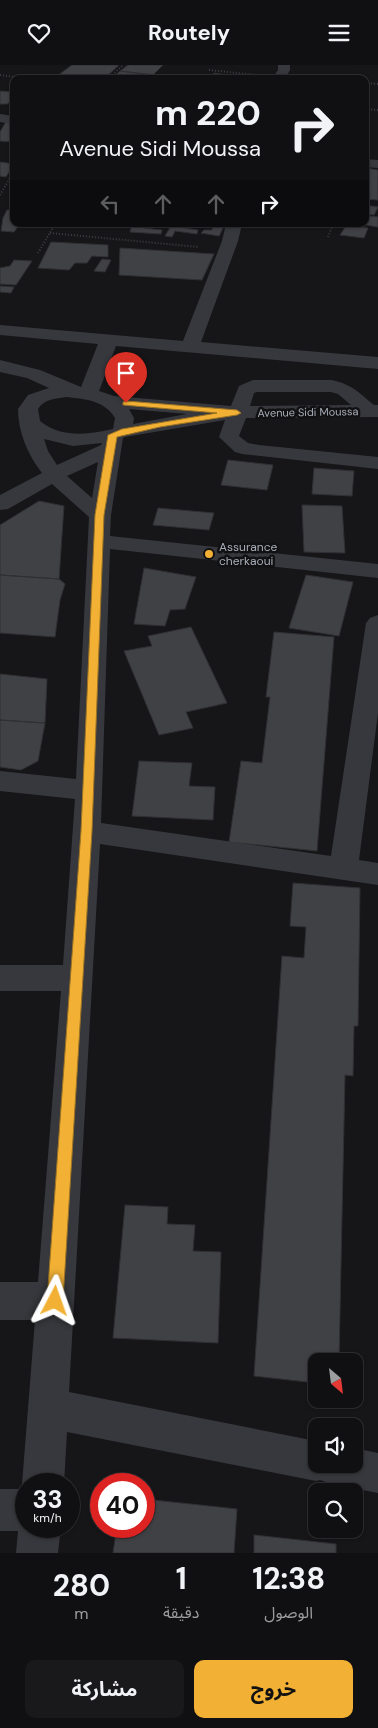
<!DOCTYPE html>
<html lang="ar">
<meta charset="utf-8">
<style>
:root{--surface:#101012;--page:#19191b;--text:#f1f3f6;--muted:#9c9d9f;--line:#303032;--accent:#f2b134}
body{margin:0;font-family:"DM Sans","Noto Sans Arabic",sans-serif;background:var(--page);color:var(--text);direction:rtl;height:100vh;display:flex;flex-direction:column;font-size:19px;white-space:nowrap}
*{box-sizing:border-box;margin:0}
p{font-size:16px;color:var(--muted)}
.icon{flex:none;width:28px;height:28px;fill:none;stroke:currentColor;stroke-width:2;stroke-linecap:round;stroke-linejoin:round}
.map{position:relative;height:1488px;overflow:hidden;direction:ltr}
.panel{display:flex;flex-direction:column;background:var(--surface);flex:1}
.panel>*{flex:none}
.guide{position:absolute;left:10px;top:10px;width:359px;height:152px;border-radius:10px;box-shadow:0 1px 4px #0004,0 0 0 1px var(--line);direction:rtl;background:#101012;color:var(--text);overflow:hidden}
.needle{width:32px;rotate:152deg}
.tools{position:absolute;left:308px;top:1288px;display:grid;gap:10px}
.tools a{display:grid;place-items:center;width:55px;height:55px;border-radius:10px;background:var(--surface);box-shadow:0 1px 4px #0004,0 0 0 1px var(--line);font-size:25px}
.speed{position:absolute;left:15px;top:1408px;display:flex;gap:10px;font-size:25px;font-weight:700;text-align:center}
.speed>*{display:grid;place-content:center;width:65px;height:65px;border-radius:50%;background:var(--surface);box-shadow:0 1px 4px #0004,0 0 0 1px var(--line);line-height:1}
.speed small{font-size:12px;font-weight:400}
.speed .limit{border:8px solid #d22;background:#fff;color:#111}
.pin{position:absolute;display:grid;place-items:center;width:42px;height:42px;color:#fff;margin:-51px -21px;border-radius:50% 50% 50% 0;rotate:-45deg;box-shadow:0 0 5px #0007}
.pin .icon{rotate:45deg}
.me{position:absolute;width:55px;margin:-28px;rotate:4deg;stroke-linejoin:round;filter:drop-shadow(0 0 4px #0008)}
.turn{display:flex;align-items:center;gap:18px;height:105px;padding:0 25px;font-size:22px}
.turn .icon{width:65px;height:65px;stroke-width:2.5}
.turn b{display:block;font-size:35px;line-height:42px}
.lanes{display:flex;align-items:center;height:48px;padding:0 25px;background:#0003;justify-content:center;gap:25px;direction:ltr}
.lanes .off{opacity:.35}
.eta{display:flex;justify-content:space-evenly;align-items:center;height:85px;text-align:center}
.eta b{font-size:30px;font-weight:700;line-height:35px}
.action{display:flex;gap:10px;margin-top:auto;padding:10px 25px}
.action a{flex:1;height:58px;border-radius:10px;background:var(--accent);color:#111;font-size:20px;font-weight:700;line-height:58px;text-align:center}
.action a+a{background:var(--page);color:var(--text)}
header{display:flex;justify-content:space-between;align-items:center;height:65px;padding:0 25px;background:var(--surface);font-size:22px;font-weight:700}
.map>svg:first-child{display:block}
.building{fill:#404145;stroke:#303034}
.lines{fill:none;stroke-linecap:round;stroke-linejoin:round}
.path{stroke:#3d3f44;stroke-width:2;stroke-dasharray:1 2;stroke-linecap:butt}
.minor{fill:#37383d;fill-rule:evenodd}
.route{fill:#f2b134;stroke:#9d7322}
.poi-dot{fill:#f2b134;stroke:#111113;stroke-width:2}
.labels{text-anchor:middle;stroke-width:5;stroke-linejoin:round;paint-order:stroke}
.far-street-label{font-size:11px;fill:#a8adb8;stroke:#111113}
.poi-label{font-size:12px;fill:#a8adb8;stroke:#111113;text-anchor:start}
</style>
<header><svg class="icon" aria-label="menu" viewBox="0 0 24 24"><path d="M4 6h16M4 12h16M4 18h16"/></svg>Routely<svg class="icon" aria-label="heart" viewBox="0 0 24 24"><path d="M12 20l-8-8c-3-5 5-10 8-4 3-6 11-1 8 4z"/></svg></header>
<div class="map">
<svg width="378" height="1488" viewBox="0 0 378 1488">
<rect width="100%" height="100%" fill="#161618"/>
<!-- building -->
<path class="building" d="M72 0H119L104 14H53Z
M128 0H163L153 10 120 6Z
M120 6 153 10 150 14H111Z
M214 8 253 14H209Z
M0 26 14 27V34L7 39H0Z
M7 55 14 56V77L0 76V67Z
M0 97 14 99 6 112 0 111Z
M365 103 378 105V135L365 134Z
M365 140 378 142 374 150 365 149Z
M7 145H14V159H20L14 167 1 166 3 153Z
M368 151 378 152V162L366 160Z
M132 159H147L144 163 162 165 161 169 130 167Z
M171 161 198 165 197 169 175 166 172 172 165 171Z
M213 161 223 163 219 171 201 168 204 165H212Z
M346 161 368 163 364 173 340 170Z
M51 177 108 180V192L92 191 87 198H75L69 205 38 203Z
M120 183 214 189 202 215 119 210Z
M102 194 111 195 105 207 94 206Z
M14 195 32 196 16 220 0 219V203L10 201Z
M0 221 14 222 11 228 0 227Z
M228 395 273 400 267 425 221 420Z
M314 403 354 406 352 431 312 429Z
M39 436 64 441 59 514 0 510V460Z
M302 440 342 441 345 488 304 487Z
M158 443 214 448 209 465 153 460Z
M144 503 196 512 185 544 170 545 165 561 134 559Z
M0 510 59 514 65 519 60 535 55 572 0 568Z
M306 510 353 517 339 571 289 563Z
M191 562 227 638 186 647 193 663 159 670 124 586 152 581 148 571Z
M274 567 334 572 317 786 229 777 241 696 262 698 270 632H266Z
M0 609 47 614 45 658 0 655Z
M0 655 45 658 38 696 21 705 0 702Z
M139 696 192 698 189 721 215 722 213 755 132 751Z
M293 818 360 823 358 961H354L353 1011 345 1010 339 1296H316V1318L254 1311 282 891 304 893 306 862 290 861Z
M125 1140 168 1142 167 1159 195 1160 193 1186 221 1187 218 1278 113 1273Z
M144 1434 237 1444 234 1488H113L117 1461H144Z
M254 1470 336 1479V1488H254Z"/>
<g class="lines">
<!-- path -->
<path class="path" d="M209 5 256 10
M0 10 15 12
M108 14 123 0
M365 18 378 19
M365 44 378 45
M0 130 14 106
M50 168 199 182
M328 172 333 159
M38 188 55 159"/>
<!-- minor -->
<path class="minor" d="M278 0H290V5L285 14H272L278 5Z
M0 49 14 51V59L0 57Z
M365 94 378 95V103L365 102Z
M226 159H242L238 176 201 277 378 292V304L116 281 99 326 114 331 231 341 239 321 253 315H332C353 320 358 327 374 340H378V352L246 353 239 371 248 378 259 380 378 392V404L242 389 235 387 219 372 225 355 125 372 123 373 111 450 110 471 378 499V513L110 484 101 758 331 791 366 558 370 553 378 550V648L359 795 378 798V820L100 779 69 1327 316 1376V1399H354V1383L378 1388V1428L332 1419 320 1415 316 1416 67 1367 64 1419H26V1461H61L58 1488H16L18 1466H0V1424H25L22 1419 35 1255H0V1217H38L61 926H0V900H63L75 734 0 726V706L76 714 89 452 52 419 8 444 0 445V430L42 408C28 390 18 367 18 344L28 330 49 323 27 313 0 307V295L40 305 81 322 98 279 0 270V260L183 276 222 176ZM257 327H331L338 329 351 340 250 341 254 328ZM66 332C85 334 104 335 115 353L113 364C88 370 61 373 40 356L38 344C44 334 55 334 66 332ZM129 344 187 349 133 359 134 353ZM44 374 73 381 102 378 101 380 57 400 48 386ZM98 397 92 433 67 411Z"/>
</g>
<!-- route -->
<path class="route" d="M126 336 237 345 241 348 237 350 160 362 117 372 104 450 92 766 63 1236 60 1241 55 1244 49 1241 47 1236 81 766 95 450 108 370 122 364 217 348 123 340V337Z"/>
<!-- markers -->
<circle class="poi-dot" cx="209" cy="489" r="5"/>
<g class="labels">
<!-- far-street labels -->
<g class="far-street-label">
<text transform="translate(308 347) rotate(-1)" y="4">Avenue Sidi Moussa</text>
</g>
<!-- poi labels -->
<g class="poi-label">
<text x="219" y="486">Assurance<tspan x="219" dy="14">cherkaoui</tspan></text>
</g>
</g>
</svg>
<div class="tools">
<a><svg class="needle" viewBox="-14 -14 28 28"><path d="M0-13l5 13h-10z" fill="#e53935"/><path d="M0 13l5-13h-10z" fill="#9c9d9f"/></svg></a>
<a><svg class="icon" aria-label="sound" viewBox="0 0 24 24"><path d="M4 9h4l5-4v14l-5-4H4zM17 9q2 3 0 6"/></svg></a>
<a><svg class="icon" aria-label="search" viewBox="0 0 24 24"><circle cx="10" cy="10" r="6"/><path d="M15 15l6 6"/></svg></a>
</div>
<div class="speed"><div>33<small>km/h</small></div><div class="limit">40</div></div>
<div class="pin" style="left:126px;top:338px;background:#d93025"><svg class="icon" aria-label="arrive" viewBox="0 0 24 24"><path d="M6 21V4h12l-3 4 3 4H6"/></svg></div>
<svg class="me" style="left:55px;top:1236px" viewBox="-20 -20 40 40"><path d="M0-17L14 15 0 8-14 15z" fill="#f2b134" stroke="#fff" stroke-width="4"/></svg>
<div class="guide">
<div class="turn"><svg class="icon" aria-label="right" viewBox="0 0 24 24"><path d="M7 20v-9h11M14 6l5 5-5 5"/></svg><div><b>220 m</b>Avenue Sidi Moussa</div></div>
<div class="lanes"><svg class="icon off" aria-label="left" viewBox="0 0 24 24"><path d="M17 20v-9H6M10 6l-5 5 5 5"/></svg><svg class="icon off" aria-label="ahead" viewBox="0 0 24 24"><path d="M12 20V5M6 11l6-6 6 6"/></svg><svg class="icon off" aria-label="ahead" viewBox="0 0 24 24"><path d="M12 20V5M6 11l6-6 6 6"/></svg><svg class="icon" aria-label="right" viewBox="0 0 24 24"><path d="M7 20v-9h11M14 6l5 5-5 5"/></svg></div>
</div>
</div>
<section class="panel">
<div class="eta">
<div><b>12:38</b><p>الوصول</p></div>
<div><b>1</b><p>دقيقة</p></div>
<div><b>280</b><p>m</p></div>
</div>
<div class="action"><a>خروج</a><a>مشاركة</a></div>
</section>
